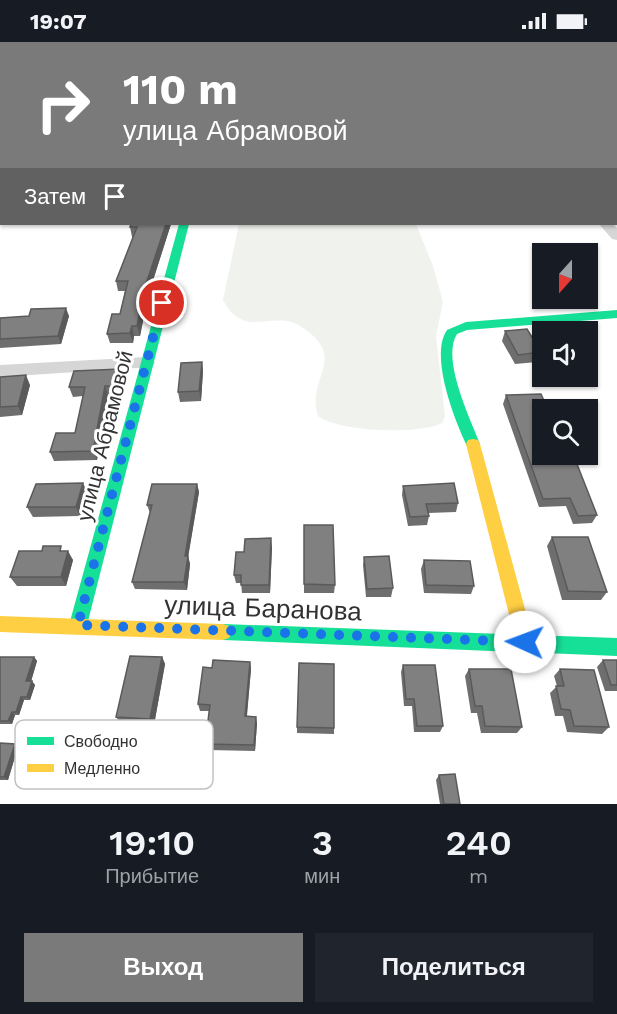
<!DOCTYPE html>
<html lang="ru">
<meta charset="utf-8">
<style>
:root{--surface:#171b24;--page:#20242c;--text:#f1f3f6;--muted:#9ea1a6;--accent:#7a7a7a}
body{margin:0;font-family:"Work Sans",sans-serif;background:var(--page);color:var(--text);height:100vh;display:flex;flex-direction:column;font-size:22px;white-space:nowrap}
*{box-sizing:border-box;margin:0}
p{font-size:20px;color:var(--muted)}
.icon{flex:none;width:33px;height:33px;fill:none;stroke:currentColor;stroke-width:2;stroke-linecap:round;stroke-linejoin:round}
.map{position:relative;height:762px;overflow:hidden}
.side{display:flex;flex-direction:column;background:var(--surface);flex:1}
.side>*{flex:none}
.guide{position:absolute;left:0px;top:0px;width:618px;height:183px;box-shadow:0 2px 4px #0004;background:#7a7a7a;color:#fff;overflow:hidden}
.needle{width:39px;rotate:201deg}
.controls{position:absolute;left:532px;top:201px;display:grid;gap:12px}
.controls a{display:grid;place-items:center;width:66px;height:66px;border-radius:0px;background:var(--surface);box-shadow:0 2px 4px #0004;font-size:30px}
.pin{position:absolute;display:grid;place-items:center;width:51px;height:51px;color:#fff;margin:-26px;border:3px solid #fff;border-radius:50%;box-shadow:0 2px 6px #0007}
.me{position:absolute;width:66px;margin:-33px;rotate:272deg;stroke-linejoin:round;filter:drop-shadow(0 0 4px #0008)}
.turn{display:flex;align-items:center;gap:21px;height:126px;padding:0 24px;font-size:27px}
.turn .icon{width:78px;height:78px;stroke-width:2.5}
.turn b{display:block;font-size:42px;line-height:51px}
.then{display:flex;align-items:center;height:57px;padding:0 24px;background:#0003;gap:12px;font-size:22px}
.eta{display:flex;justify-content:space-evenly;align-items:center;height:102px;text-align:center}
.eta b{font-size:36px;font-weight:600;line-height:42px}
.button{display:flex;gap:12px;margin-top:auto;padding:12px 24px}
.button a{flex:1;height:69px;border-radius:0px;background:var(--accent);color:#fff;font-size:24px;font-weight:600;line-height:69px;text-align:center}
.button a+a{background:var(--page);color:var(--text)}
.status{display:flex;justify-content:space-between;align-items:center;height:42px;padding:0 30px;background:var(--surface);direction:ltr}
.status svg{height:16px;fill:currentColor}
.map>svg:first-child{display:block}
.green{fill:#f0f3ed}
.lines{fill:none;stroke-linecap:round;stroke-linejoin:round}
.street{fill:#d6d6d6;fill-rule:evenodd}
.fast{fill:#16e098;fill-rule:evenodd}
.slow{fill:#ffcf43;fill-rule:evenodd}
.wall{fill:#6e6e6e}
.shaded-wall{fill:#5a5a5a}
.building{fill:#808080;stroke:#5a5a5a;stroke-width:1.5}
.route{stroke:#1a73e8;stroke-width:10;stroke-dasharray:0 18}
.labels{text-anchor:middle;stroke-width:6;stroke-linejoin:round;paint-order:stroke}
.street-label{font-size:21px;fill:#323232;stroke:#fff}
.near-street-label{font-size:26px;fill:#323232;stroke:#fff}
.key{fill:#fff;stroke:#c2c2c2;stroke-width:1.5}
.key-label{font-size:16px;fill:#323232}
</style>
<div class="status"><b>19:07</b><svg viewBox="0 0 49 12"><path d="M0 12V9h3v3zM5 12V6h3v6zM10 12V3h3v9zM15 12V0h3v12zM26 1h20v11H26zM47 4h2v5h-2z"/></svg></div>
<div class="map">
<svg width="617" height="762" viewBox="0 0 617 762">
<rect width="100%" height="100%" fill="#fff"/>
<!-- green -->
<path class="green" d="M239 182H416L433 224 443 260 436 294 445 375 442 381C420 393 339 390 318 374 305 335 351 316 300 284 272 267 245 299 223 258Z"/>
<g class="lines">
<!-- street -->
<path class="street" d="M239 0H247L238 2Z
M0 157H2L0 167Z
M599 182H613L617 186V198L612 197Z
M146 315 152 317 155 321 152 325 0 335V323Z"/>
<!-- fast -->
<path class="fast" d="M179 182H189L87 583 84 589 78 591 72 589 69 583Z
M617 268V276L467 288 457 292C441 317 470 376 480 402L478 406H468C455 380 429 314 447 288L466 280Z
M223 582 617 596V614L223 598 217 596 214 590 217 584Z"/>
<!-- slow -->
<path class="slow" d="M473 397 478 398 480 402 534 600 531 606 525 609 519 606 516 600 466 402 468 398Z
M0 574 223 582 229 584 232 590 229 596 223 598 0 590Z"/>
</g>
<!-- wall -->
<path class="wall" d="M0 0 2 2V34H0Z
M267 0H329V2H267Z
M171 182 148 254 140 294H134L133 301H110L107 292 120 272 125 249H118L116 239 133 195H132L130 185Z
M69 274 61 302 0 306V276Z
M505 289 541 310 537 320 515 322 502 299Z
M202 320 203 329 201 359 180 360 178 350Z
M0 335 30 343 22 373 0 375Z
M123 337 119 353H108L97 418 54 419 50 410 75 391 83 354 73 355 69 345Z
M506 353 548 368 597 473 592 481 573 482 566 464 539 465 503 362Z
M83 441 87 451 80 474 33 475 27 465Z
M197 442 199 450 188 514 190 522 187 548 135 547 132 540 150 471 147 463Z
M403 444 458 461 456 470 428 471 429 474 427 483 408 484 402 453Z
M304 483 335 543 334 551H304Z
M552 495 607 550 601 558H562L547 504Z
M272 505 270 551H242L241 541H236L234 533 244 510Z
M64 509 73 518 66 544H17L10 535Z
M364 515 393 546 391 555H366L363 523Z
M424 518 474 544 471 552 424 551 421 527Z
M0 615H34L37 619 31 639 35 643 30 658H24L19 673H15L12 682H0Z
M162 615 165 622 154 683 121 682 116 675Z
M603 618H617V649H605L597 625Z
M250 620 251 627 247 674 257 681 255 709 208 708 205 702 209 669H200L198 662 212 626Z
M403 623 443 684 440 690H414L412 664H404L401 630Z
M469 627 522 685 517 691H481L477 671H471L465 634Z
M560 627 609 685 602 692 567 690 563 674H555L550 651 557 644 554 634Z
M297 685 334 686V692L297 691Z
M0 701 15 702 18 705 8 738H0Z
M439 733 460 762H440L436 738Z"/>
<!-- shaded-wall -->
<path class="shaded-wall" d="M2 118V132L0 134V120Z
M166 182H171L148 254 140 294 137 284 145 245Z
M66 266 69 274 61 302 58 294Z
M132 284 134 294 133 301 130 291Z
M202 320 203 329 201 359 199 349Z
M120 327 123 337 119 353 117 344Z
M26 333 30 343 22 373 18 364Z
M105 344 108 353 97 418 93 409Z
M83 441 87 451 80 474 76 465Z
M197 442 199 450 187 522 185 514Z
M271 496 272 505 270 551 269 543Z
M68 509 73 518 66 544 61 535Z
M188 514 190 522 187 548 184 540Z
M34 615 37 619 30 643 26 639Z
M162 615 165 622 154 683 150 677Z
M250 620 251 627 246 681 245 674Z
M32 639 35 643 30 658 27 655Z
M21 655 24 658 19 673 16 670Z
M12 670 15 673 12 682 8 679Z
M256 675 257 681 255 709 254 703Z
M15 702 18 705 8 738 4 735Z"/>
<!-- building -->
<path class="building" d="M0 0H137L136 2H2V26H0L1 10H0Z
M293 0H329V2H293Z
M2 88V118L0 120V90Z
M131 182H166L145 245 137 284H132L130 291 107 292 112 272H120L128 239H116L137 185H130Z
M66 266 58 294 0 297V276L29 274 31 267Z
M527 287 541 310 518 313 505 289Z
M202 320 199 349 178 350 181 321Z
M120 327 117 344H105L93 409 50 410 56 391H75L85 345H69L74 329Z
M26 333 18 364 0 365V335Z
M541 352 548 368H543V412H573L597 473 578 474 570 456 543 457 506 353Z
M83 441 76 465H27L36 442Z
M454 441 458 461 426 462 429 474 410 475 403 444Z
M152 442H197L185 514H188L184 540H132L152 463H147Z
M304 483H333L335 543 304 542Z
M552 495H588L607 550 568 549Z
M271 496 269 543H241V533H234L236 510H244L245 497Z
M43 504H61L60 509H68L61 535H10L19 509H42Z
M389 514 393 546 367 547 364 515Z
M424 518 470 519 474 544 426 543Z
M130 614 162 615 150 677 116 675Z
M0 615H34L26 639H32L27 655H21L16 670H12L8 679H0Z
M213 618 250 620 245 674 256 675 254 703 205 702 210 663 198 662 203 625 212 626Z
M603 618H617V643H611Z
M299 621 334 622V686L297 685Z
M403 623H435L443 684H417L414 657H406Z
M469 627H511L522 685 485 684 482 664H475Z
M560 627 594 628 609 685 574 684 570 668 561 667 556 644H564Z
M0 701 15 702 4 735H0Z
M455 732 460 762H444L439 733Z"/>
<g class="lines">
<!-- route -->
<path class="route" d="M162 261 78 583 525 600"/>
</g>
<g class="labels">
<!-- street labels -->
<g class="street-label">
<text transform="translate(105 394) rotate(-76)" y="7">улица Абрамовой</text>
</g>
<!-- near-street labels -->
<g class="near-street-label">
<text transform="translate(263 566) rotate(2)" y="9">улица Баранова</text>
</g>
</g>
<!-- legend -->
<rect x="15" y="678" width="198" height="69" rx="9" class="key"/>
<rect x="27" y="695" width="27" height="8" fill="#16e098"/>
<rect x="27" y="722" width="27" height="8" fill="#ffcf43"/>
<g class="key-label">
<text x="64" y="705">Свободно</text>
<text x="64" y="732">Медленно</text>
</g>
</svg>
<div class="controls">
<a><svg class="needle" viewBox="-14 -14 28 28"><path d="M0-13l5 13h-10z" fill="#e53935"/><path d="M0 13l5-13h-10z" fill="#9ea1a6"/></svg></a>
<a><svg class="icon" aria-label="sound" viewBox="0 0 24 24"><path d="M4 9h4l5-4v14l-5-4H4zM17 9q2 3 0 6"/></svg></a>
<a><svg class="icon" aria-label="search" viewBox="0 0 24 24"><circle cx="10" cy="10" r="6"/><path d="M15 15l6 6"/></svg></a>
</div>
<div class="pin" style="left:162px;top:261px;background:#d93025"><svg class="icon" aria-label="arrive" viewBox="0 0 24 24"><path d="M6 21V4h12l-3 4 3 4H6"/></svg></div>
<svg class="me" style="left:525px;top:600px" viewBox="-20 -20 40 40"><circle r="19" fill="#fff"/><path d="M0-13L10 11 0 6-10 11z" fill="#1a73e8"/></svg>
<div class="guide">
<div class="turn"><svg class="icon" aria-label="right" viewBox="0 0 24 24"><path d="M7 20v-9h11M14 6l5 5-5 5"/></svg><div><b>110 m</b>улица Абрамовой</div></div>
<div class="then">Затем<svg class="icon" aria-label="arrive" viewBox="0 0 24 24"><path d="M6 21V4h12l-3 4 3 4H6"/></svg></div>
</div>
</div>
<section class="side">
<div class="eta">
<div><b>19:10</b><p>Прибытие</p></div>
<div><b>3</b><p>мин</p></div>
<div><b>240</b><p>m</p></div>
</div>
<div class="button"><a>Выход</a><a>Поделиться</a></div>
</section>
